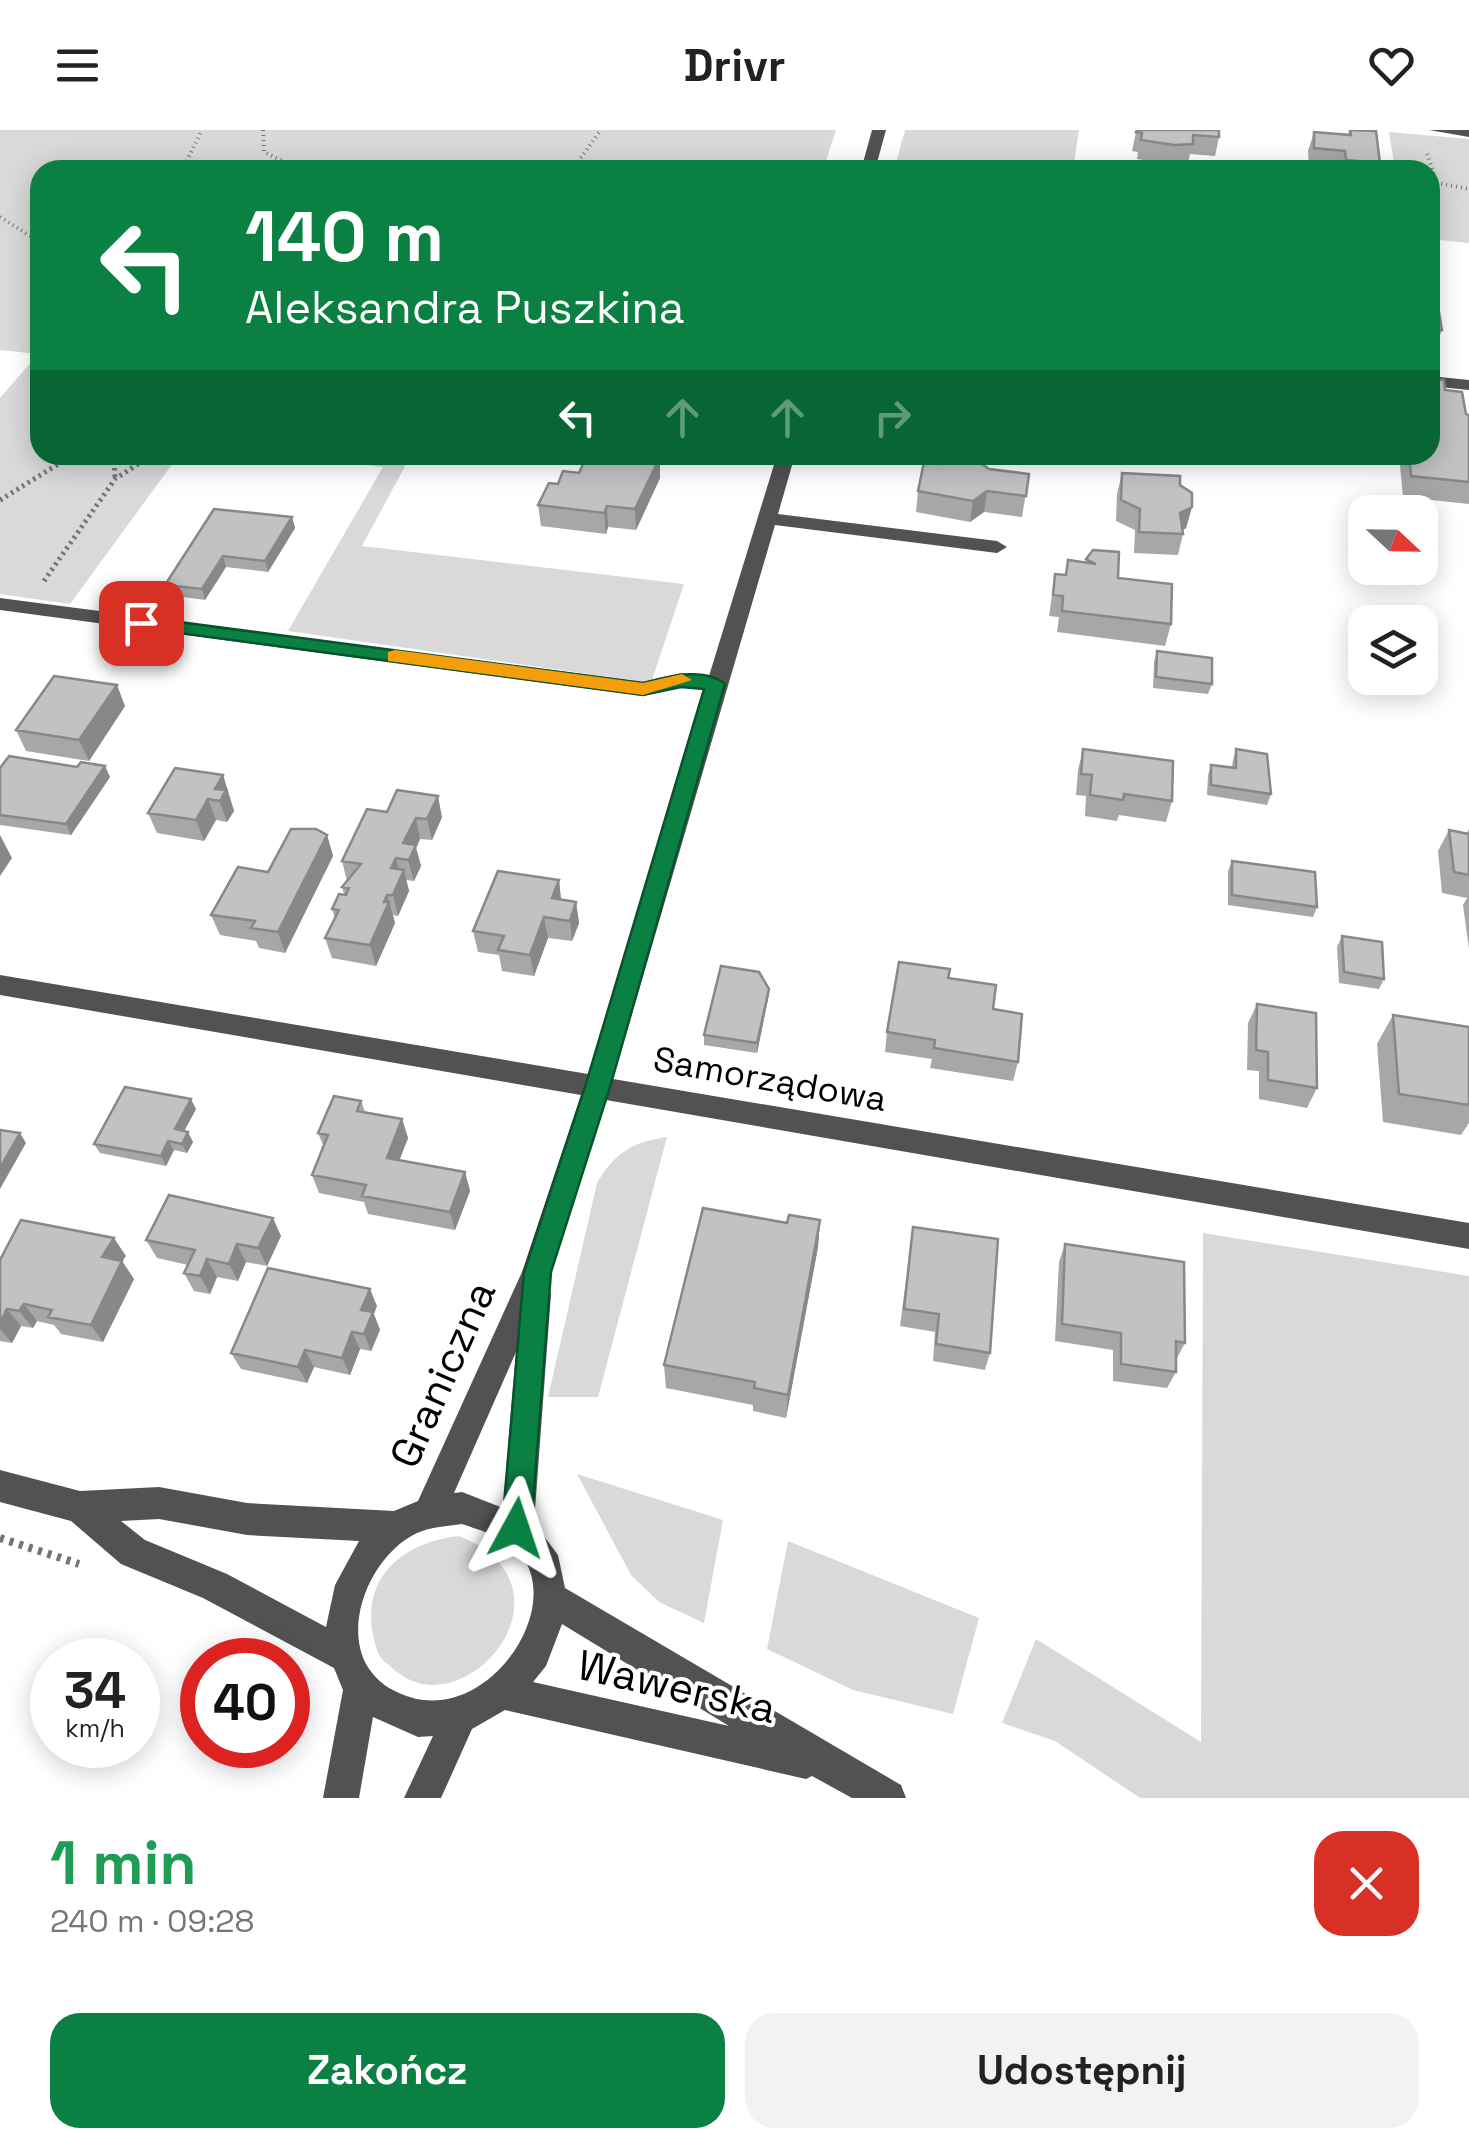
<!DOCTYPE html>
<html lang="pl">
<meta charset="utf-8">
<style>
:root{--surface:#fff;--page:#f2f2f2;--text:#222;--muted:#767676;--accent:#0b8043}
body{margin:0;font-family:"Space Grotesk",sans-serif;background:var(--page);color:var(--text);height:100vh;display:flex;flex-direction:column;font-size:38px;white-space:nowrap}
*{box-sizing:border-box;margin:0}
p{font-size:32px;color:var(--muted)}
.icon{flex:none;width:55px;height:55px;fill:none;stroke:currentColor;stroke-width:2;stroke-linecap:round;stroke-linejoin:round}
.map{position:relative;height:1668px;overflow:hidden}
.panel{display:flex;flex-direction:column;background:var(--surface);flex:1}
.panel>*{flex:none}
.banner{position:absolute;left:30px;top:30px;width:1410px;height:305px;border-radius:30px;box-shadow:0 5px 25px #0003;background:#0b8043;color:#fff;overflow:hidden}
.needle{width:65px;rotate:112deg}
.tools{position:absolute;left:1348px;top:365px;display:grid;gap:20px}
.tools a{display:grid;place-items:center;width:90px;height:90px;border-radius:20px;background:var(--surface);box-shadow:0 5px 25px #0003;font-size:50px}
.speed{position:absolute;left:30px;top:1508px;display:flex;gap:20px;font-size:50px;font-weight:700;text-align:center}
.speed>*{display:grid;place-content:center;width:130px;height:130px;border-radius:50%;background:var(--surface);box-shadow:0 5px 25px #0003;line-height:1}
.speed small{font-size:25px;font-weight:400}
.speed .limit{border:15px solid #d22;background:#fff;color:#111}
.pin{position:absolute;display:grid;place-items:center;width:85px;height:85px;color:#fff;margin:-42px;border-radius:20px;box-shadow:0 5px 15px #0006}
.me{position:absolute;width:110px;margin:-55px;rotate:5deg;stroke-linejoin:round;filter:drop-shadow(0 0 8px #0008)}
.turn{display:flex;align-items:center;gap:35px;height:210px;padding:0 50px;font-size:45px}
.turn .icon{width:130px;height:130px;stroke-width:2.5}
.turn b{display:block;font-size:70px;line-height:85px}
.lanes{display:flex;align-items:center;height:95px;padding:0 50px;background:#0003;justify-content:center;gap:50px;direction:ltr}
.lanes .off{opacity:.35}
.round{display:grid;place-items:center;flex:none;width:105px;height:105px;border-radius:30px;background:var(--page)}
.head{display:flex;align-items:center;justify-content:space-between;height:170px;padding:0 50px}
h1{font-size:60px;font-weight:700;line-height:75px;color:#1e9e55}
.button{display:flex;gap:20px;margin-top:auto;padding:20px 50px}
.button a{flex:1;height:115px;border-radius:30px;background:var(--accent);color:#fff;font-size:40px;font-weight:700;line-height:115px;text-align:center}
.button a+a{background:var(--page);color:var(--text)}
header{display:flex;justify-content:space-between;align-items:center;height:130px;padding:0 50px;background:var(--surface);font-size:45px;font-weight:700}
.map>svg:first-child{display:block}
.green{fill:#d9d9d9}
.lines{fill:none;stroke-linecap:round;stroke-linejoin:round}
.path-far2{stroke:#747474;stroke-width:4;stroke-dasharray:1 4;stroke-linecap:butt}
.path-far1{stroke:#747474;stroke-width:5;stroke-dasharray:2.5 4;stroke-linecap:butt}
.path{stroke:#747474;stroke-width:8;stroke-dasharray:4 6;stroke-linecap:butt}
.minor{fill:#525252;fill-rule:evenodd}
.wall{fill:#a7a7a7}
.shaded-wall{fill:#888}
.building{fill:#c2c2c2;stroke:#888;stroke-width:2.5}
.route{fill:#0b8043;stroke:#07532c;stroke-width:2.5}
.slow{fill:#f59e0b}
.labels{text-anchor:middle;stroke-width:8;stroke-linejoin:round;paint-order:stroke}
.street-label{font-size:35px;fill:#000;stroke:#fff}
.near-street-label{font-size:42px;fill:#000;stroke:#fff}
</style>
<header><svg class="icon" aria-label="menu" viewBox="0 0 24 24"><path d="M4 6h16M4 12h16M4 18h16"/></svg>Drivr<svg class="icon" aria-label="heart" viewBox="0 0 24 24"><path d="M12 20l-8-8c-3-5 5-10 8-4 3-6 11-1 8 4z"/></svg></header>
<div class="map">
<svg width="1469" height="1668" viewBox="0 0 1469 1668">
<rect width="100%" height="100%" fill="#fff"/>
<!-- green -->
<path class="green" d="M0 0H836L823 40H40V325H179L70 474 0 464V268L38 224 0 220Z
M905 0H1079L1073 40H894Z
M1389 2 1469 9V113L1430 109V40H1395Z
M281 325H411L362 416 684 454 651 553 288 501 383 337Z
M667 1007 598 1267H548L597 1053C615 1023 632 1012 667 1007Z
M1203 1103 1469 1146V1668H1140L1055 1611 1002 1593 1036 1509 1201 1612Z
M577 1344 723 1390 704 1493 659 1472 631 1445Z
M459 1406C585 1457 466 1598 397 1542 389 1535 381 1531 377 1520 355 1455 396 1413 459 1406Z
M788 1411 979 1488 953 1584 853 1560 767 1519Z"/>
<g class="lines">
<!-- path-far2 -->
<path class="path-far2" d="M263 0 264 22 301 40
M1427 24 1437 53 1469 59
M182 40 202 0
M572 40 601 0
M0 87 40 112"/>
<!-- path-far1 -->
<path class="path-far1" d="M114 325 115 348
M0 370 73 325
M44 451 115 349 152 325"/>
<!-- path -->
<path class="path" d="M0 1408 79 1434"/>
<!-- minor -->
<path class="minor" d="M872 0H886L875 40H861Z
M1429 0H1469V7Z
M1430 246 1469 250V260L1430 256Z
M777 325H795L778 384 997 411 1007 417 997 423 775 395 613 949 1469 1093V1119L606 970 546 1154 551 1164 534 1393 558 1425 565 1458 901 1655 906 1668H852L812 1646 806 1649 505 1580 472 1599 441 1668H404L433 1606 418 1607 373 1587 359 1668H323L343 1560 334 1538 203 1468 121 1434 71 1391 0 1372V1340L80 1361 159 1357 247 1373 394 1381 418 1371 522 1142 581 965 0 865V845L588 944 705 560 681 557 643 566 0 480V468L643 552 681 543 709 546ZM516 1222 503 1378 462 1362 454 1363ZM159 1389 247 1405 359 1411 335 1455 326 1497 227 1444 145 1410 121 1391ZM462 1394C476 1399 492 1403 505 1411 582 1458 489 1605 399 1563 385 1557 374 1548 366 1534 343 1490 374 1423 417 1403 431 1397 447 1396 462 1394ZM562 1494 729 1596 533 1552 546 1536Z"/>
</g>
<!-- wall -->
<path class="wall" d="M1349 0 1380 33 1377 40H1336L1309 38 1308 21 1314 2 1348 5Z
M1136 2 1219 7 1215 26 1190 24 1188 33 1170 34 1137 29 1138 22 1132 21Z
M1430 169 1442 200 1434 220H1430Z
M1445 260 1466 284 1469 285V374L1403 367 1399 325H1430Z
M660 327V348L636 400 608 397 606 404 541 396 538 375 558 354 579 343Z
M989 339 1029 344 1022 387 984 382 970 392 916 382 918 361Z
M1122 343 1180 355 1192 377 1186 398 1183 400V404L1178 425 1134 423 1135 400 1116 391 1117 364Z
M292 387 295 398 268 442 226 437 205 470 168 465 165 455Z
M1086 429 1118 448 1171 494 1165 516 1057 502 1059 487 1049 486 1055 444 1065 445 1068 430 1085 432Z
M1157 521 1212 554 1208 564 1153 558 1154 532Z
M125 576 89 631 26 621 16 600Z
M1083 619 1172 671 1166 692 1119 685 1117 691 1085 686 1086 666 1076 665 1078 640Z
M1236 619 1271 664 1267 675 1207 665 1208 645 1211 635 1232 637 1233 630Z
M0 638 110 647 71 705 0 695Z
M223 645 234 681 227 692 216 690 204 711 157 703 148 683Z
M387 682 442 687 432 710 420 709 416 718 421 736 414 751 406 750 409 761 398 786 393 785 395 793 376 836 332 828 325 808 335 788 332 779 344 764 342 757 347 751 342 731Z
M1469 699V819L1463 775 1467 768 1442 763 1438 721 1449 700 1467 703Z
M327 705 333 726 285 823 259 818 256 811 220 805 211 785 268 742Z
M1232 731 1317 777 1313 787 1228 775V741Z
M559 750 561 769 576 772 579 793 572 811 548 808 534 846 502 841 499 825 478 822 473 801Z
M1342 806 1384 849 1379 859 1339 853 1337 817Z
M948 848 993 879 1018 932 1013 951 930 938 932 929 885 922 887 902Z
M769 859 768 869 757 923 704 915V905Z
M1257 874 1317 958 1307 978 1259 969V941L1247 940 1248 893Z
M1393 885 1469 897V993L1461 1005 1383 992 1377 914Z
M361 971 365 982 402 989 408 1008 399 1030 465 1042 470 1061 455 1100 368 1084 364 1072 319 1063 312 1045 324 1017 318 1003Z
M196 979 184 1001 193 1012 187 1023 174 1020 166 1036 100 1023 94 1014Z
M820 1090 818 1117 786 1288 753 1281V1275L666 1258 664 1235 787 1093Z
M913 1097 990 1223 985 1240 933 1231 935 1202 900 1196Z
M281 1106 267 1136 246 1132 238 1151 217 1147 210 1164 194 1161 184 1143 188 1135 157 1128 146 1110Z
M1065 1114 1185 1213 1176 1230V1242L1167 1258 1113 1251V1220L1055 1211 1059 1132Z
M126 1126 122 1131 134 1149 103 1212 61 1204 54 1195 37 1191 33 1198 21 1196 12 1213 0 1211V1130Z
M377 1176 373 1184 380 1200 371 1221 360 1219 350 1245 314 1237 307 1253 241 1239 231 1223Z"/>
<!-- shaded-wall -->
<path class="shaded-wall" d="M660 327V348L636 400 635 379Z
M987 361 984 382 970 392 973 371Z
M607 376 608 397 606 404 604 383Z
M1192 377 1186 398 1175 404 1180 383Z
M292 387 295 398 268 442 265 431Z
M223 426 226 437 205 470 202 459Z
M117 555 125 576 89 631 79 610Z
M105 636 110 647 71 705 66 694Z
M223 645 234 681 227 692 215 659Z
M438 666 442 687 432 710 427 689Z
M208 669 216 690 204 711 196 690Z
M416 688 420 709 416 718 421 736 414 751 403 713Z
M0 705 12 728 0 746Z
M327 705 333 726 285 823 278 802Z
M396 728 401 748 404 740 409 761 398 786 393 765 391 738Z
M559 750 561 771 552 768Z
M387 765 395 793 376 836 370 815Z
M576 772 579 793 572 811 570 791Z
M544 787 548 808 534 846 530 825Z
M769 859 768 869 757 923V913Z
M191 969 196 979 180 1009 175 999Z
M402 989 408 1008 393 1047 387 1028Z
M188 1002 193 1012 187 1023 182 1014Z
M20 1003 26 1013 0 1059V1038Z
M168 1011 174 1020 166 1036 161 1026Z
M465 1042 470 1061 455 1100 450 1082Z
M273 1088 281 1106 267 1136 258 1118Z
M820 1090 818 1117 786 1288 788 1265Z
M114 1108 126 1126 122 1131 134 1149 103 1212 91 1195 102 1127Z
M237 1114 246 1132 238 1151 229 1134Z
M207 1129 217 1147 210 1164 200 1146Z
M370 1159 377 1176 374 1184 380 1200 371 1221 364 1204 361 1180Z
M24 1174 37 1191 33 1198 19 1181Z
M7 1179 21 1196 12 1213 0 1199V1193Z
M352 1202 360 1219 350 1245 342 1228Z
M305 1220 314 1237 307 1253 298 1237Z"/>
<!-- building -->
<path class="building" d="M1137 0H1219V7L1193 5V14L1174 15 1141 10 1142 3 1136 2Z
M1350 0 1376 1 1380 33 1346 30 1345 21 1314 18V2L1351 5Z
M1430 169 1437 170 1442 200 1430 199Z
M1430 249 1444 250 1445 260 1462 262 1466 284 1469 285V352L1411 346 1409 325H1430Z
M587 325H640L660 327 635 379 607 376 604 383 538 375 549 353 558 354 563 341 579 343Z
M955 329 979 332 989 339 1029 344 1026 366 987 361 973 371 918 361 924 332 942 334Z
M1122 343 1180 346V355L1192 363V377L1180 383 1183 404 1139 402 1140 379 1121 370Z
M214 379 292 387 265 431 223 426 202 459 165 455Z
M1093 420 1119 422 1118 448 1172 454 1171 494 1062 481 1063 466 1053 465 1055 444 1066 445 1068 430 1096 434 1086 429Z
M1157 521 1212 528V554L1156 547Z
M54 546 117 555 79 610 16 600Z
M1083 619 1173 631 1172 671 1124 664 1123 670 1090 665 1092 645 1081 644Z
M1236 619 1267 624 1271 664 1211 655V635L1236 638Z
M9 626 77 637 81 632 105 636 66 694 0 685V638Z
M175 638 223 645 215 659 226 660 220 671 208 669 196 690 148 683Z
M397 660 438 666 427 689 416 688 403 713 416 715 409 730 396 728 391 738 404 740 393 765H387L384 772H389L370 815 325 808 339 780 332 779 339 764 346 765 349 758 342 757 361 734 342 731 367 679 387 682Z
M291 699H316L327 705 278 802 251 798 255 791 211 785 238 737 268 742Z
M1449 700 1469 704V745L1454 742Z
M1232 731 1315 742 1317 777 1232 765Z
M498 741 559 750 552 768 576 772 570 791 544 787 530 825 498 820 504 806 473 801Z
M1342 806 1382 812 1384 849 1344 842Z
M899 832 950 839 948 848 996 855 993 879 1022 884 1018 932 934 918 935 910 887 902Z
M721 836 759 842 769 859 757 913 704 905Z
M1257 874 1316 883 1317 958 1268 950V922L1256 920Z
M1393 885 1469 897V975L1399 964Z
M125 957 191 969 175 999 188 1002 182 1014 168 1011 161 1026 94 1014Z
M334 966 361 971 357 981 402 989 387 1028 465 1042 450 1082 362 1066 366 1055 312 1045 328 1005 318 1003Z
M0 1000 20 1003 0 1038Z
M169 1065 273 1088 258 1118 237 1114 229 1134 207 1129 200 1146 184 1143 195 1120 146 1110Z
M703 1078 787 1093 789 1085 820 1090 788 1265 754 1258 755 1252 664 1235Z
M21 1090 114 1108 102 1127 122 1131 91 1195 48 1187 52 1180 24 1174 19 1181 7 1179 0 1193V1130Z
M913 1097 998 1109 990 1223 936 1214 939 1184 904 1179Z
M1065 1114 1184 1132 1185 1213 1176 1211V1242L1121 1234V1203L1062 1194Z
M268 1138 370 1159 361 1180 373 1182 364 1204 352 1202 342 1228 305 1220 298 1237 231 1223Z"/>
<!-- route -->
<path class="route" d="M141 487 643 553C667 547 705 536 725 554L610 957 551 1142 531 1398 527 1408 516 1413 506 1408 502 1398 524 1142 585 957 704 559 681 557 643 565 134 497V489Z"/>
<!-- slow -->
<path class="slow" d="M395 520 643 553 682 544 692 550 643 565 388 531V522Z"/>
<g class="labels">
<!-- street labels -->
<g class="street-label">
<text transform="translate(770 949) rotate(10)" y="12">Samorządowa</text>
</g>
<!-- near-street labels -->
<g class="near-street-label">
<text transform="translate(442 1244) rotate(-66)" y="15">Graniczna</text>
<text transform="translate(677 1556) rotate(13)" y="15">Wawerska</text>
</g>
</g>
</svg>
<div class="tools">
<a><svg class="needle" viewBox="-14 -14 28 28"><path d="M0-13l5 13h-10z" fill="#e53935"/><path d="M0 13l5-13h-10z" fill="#767676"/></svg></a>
<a><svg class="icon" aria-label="layers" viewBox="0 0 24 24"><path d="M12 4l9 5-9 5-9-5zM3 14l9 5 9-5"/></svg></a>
</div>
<div class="speed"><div>34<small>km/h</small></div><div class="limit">40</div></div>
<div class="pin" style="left:141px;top:493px;background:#d93025"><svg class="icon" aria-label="arrive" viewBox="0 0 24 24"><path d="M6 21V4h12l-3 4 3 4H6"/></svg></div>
<svg class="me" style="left:516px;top:1398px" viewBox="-20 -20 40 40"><path d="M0-17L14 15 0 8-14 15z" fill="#0b8043" stroke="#fff" stroke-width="4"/></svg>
<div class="banner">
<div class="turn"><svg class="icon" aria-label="left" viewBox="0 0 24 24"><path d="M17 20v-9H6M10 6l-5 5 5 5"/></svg><div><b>140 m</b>Aleksandra Puszkina</div></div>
<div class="lanes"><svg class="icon" aria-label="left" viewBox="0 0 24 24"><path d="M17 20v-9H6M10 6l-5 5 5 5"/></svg><svg class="icon off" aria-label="ahead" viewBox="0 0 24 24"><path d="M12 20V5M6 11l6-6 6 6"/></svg><svg class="icon off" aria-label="ahead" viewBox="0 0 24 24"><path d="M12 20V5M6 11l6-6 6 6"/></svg><svg class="icon off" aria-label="right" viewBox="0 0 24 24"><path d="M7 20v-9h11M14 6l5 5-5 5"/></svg></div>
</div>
</div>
<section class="panel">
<div class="head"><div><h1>1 min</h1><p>240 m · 09:28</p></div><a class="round" style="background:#d93025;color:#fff"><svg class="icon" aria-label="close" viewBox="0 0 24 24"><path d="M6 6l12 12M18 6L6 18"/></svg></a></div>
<div class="button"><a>Zakończ</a><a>Udostępnij</a></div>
</section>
